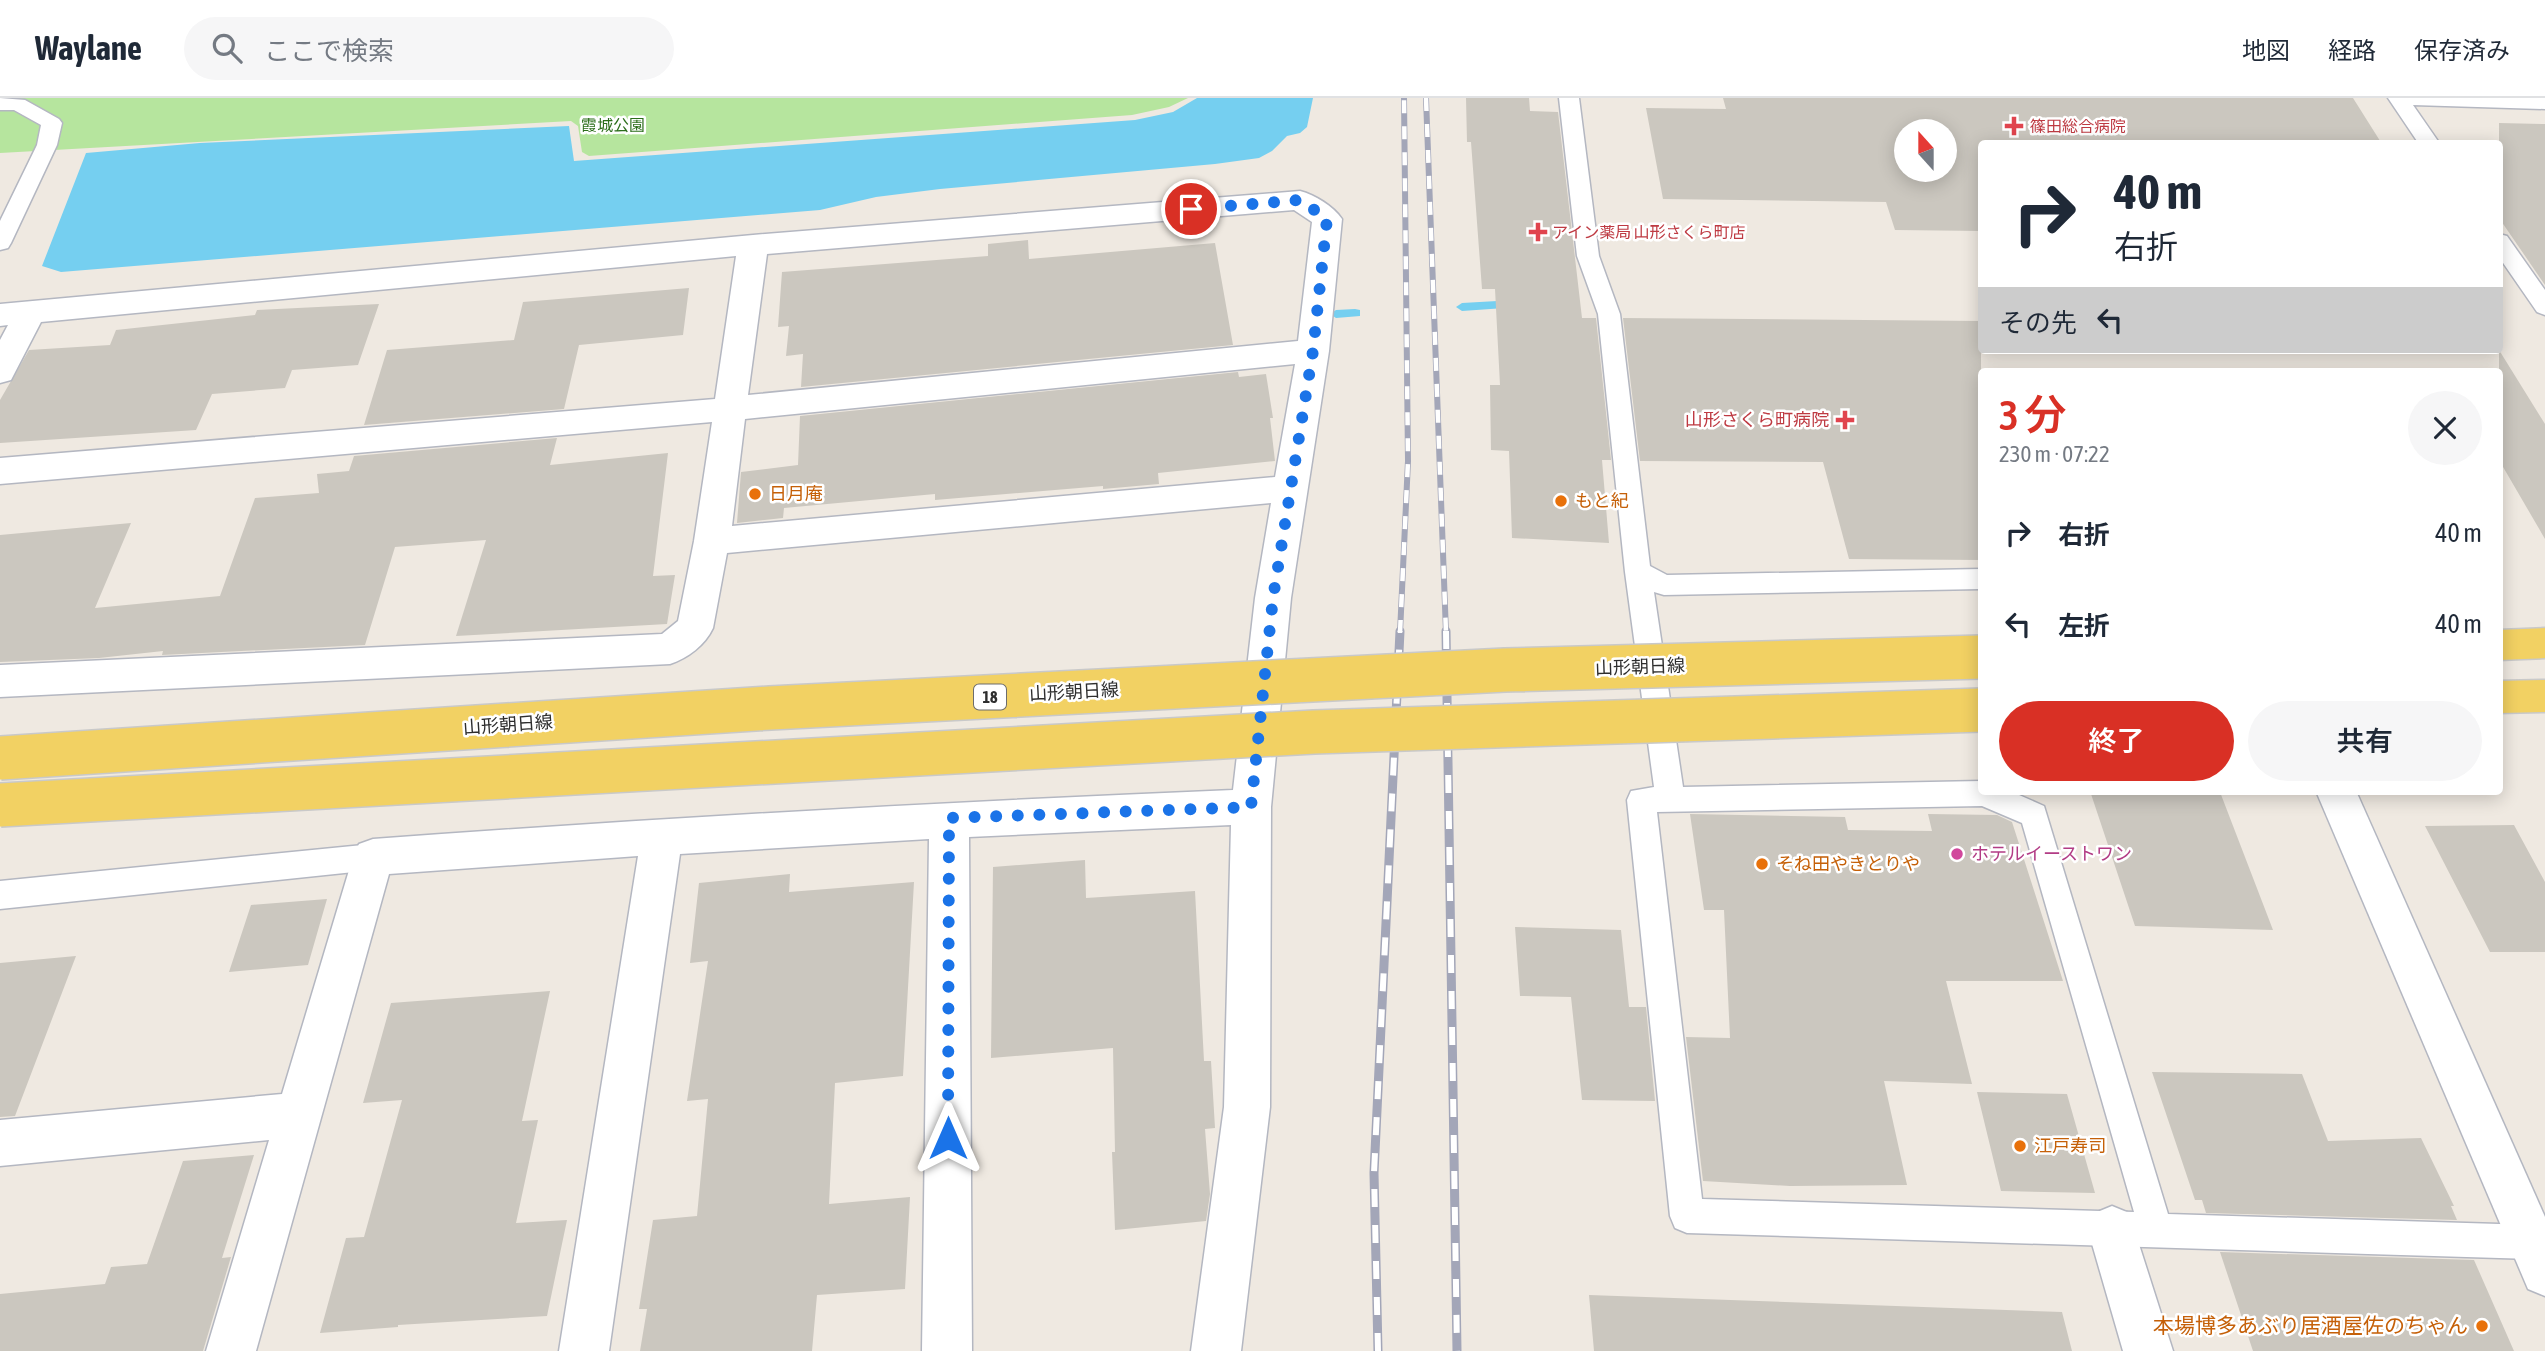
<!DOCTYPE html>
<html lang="ja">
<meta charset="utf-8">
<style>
:root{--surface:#fff;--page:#f6f6f7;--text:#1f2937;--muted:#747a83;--line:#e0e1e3;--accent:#d93025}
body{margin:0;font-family:"Asap Condensed","Noto Sans JP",sans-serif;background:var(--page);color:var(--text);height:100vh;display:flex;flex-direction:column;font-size:26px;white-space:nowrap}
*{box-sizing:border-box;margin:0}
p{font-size:23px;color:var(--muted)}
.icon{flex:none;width:38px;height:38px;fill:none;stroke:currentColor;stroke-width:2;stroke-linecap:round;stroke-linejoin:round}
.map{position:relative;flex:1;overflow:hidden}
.sheet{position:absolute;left:1978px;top:270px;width:525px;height:427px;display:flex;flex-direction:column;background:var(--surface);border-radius:7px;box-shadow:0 4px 18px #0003}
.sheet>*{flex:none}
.banner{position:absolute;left:1978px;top:42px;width:525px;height:214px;border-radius:7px;box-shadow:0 4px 18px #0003;background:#fff;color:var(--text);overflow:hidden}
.needle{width:46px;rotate:339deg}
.buttons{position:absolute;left:1894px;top:21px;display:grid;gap:14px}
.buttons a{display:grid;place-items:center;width:63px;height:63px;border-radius:50%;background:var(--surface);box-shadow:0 4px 18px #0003;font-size:35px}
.pin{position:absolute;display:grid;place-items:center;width:60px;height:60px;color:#fff;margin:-30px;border:4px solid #fff;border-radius:50%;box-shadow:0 2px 7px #0007}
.me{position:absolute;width:77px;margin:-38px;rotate:0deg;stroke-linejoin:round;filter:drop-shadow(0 0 5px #0008)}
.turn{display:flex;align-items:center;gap:24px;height:147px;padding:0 21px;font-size:32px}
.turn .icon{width:91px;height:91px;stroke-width:2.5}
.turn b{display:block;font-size:49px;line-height:60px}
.then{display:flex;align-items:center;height:66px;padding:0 21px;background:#0003;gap:14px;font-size:26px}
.round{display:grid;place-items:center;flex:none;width:74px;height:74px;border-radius:37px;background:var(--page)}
.summary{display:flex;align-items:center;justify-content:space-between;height:119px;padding:0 21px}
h1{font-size:42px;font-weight:600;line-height:52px;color:var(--accent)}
.button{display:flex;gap:14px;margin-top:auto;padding:14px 21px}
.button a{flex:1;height:80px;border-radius:42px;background:var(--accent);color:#fff;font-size:28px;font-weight:600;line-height:80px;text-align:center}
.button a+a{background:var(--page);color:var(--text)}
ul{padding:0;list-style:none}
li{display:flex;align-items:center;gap:21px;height:91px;padding:0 21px}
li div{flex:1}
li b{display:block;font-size:26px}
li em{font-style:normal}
header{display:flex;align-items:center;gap:42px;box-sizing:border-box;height:98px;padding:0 35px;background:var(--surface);border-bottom:2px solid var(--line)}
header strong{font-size:33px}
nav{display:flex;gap:38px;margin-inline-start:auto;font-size:24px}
.search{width:490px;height:63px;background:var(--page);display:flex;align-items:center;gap:18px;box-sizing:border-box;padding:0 24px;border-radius:38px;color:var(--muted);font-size:26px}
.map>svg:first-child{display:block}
.green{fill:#b6e59e}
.water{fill:#75cff0}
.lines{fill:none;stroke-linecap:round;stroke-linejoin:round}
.stream{fill:#75cff0;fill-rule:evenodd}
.building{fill:#cbc7bf;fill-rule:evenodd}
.service-casing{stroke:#b4b7c1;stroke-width:3}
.minor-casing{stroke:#b4b7c1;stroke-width:3}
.tertiary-casing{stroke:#b4b7c1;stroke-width:3}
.primary-casing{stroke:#c9c9c9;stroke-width:3}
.service{fill:#fff;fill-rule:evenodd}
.minor{fill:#fff;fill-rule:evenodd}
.tertiary{fill:#fff;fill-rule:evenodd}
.primary{fill:#f2d163;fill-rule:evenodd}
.rail-far1-casing{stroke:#a3a6b8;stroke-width:6}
.rail-casing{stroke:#a3a6b8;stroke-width:9}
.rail-far1{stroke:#fff;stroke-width:4.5;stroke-dasharray:13;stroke-linecap:butt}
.rail{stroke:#fff;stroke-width:6;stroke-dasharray:18;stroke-linecap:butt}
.primary-bridge-casing{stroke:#c9c9c9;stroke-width:46;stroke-linecap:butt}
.primary-bridge{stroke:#f2d163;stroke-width:43}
.route{stroke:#1a73e8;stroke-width:12;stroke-dasharray:0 21.6}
.health-dot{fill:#e0444e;stroke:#fff;stroke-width:2.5}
.food-dot{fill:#e8710a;stroke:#fff;stroke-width:2.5}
.hotel-dot{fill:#d1479c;stroke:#fff;stroke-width:2.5}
.labels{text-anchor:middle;stroke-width:5;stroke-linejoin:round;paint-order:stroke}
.far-park-label{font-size:16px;fill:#2c6e1b;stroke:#fff}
.far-health-label{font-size:16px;fill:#be3a42;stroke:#fff;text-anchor:start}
.shield{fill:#fff;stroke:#6d6d6d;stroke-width:2}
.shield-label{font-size:16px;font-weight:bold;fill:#2e2e2e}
.health-label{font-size:18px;fill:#be3a42;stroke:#fff;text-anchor:end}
.food-label{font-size:18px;fill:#c56008;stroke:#fff;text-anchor:start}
.street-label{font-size:18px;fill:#2e2e2e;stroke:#fff}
.hotel-label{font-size:18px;fill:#b23c85;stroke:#fff;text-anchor:start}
.near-food-label{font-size:21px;fill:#c56008;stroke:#fff;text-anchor:end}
</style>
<header>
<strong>Waylane</strong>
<div class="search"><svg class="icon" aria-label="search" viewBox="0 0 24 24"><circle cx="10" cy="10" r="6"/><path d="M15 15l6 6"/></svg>ここで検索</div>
<nav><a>地図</a><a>経路</a><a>保存済み</a></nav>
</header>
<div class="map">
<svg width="2545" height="1253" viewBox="0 0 2545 1253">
<rect width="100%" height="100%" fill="#efe9e1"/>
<!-- green -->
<path class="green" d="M0 0H1188L1169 9 1132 17 589 58 582 54 578 28 571 23 0 55Z"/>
<!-- water -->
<path class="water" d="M1197 0H1313L1307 29 1300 35 1287 38 1272 53 1259 60 1215 66 940 91 876 99 820 112 61 174 42 168 86 55 200 45 569 28 574 63 1135 22 1173 14Z"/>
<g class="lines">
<!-- stream -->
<path class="stream" d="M1515 202 1519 203V209L1462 213 1456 209 1462 205Z
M1355 211 1360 212V218L1336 220 1330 216 1336 212Z"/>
</g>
<!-- building -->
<path class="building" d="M1466 0H1529L1530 13 1558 14 1582 220H1596L1611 362H1602L1609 445 1512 440 1509 353 1491 352 1490 287H1500L1495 191H1482L1471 44H1467Z
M1723 0H2353L2382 46H1981V133L1895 132 1886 104 1663 101 1646 10 1726 11ZM1906 33H1944V72H1906Z
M2499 25 2545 26V187L2499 120Z
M1028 142 1029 161 1215 145 1233 247 801 289 803 256 786 258 789 228 778 229 782 174 988 158V146Z
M689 190 683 237 579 247 564 311 364 327 387 252 514 242 523 204Z
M379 206 358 267 292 272 285 290 212 296 196 332 0 345V302L29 252 110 247 116 232 255 217 257 212Z
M1623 220 1981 223V462L1849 461 1823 364 1640 363Z
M2499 252 2545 326V441L2499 362Z
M1238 274 1239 279 1266 276 1273 320H1270L1275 363 1158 375 1159 386 1103 391V388L935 402V396L784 410 783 420 737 425 741 374 798 367 800 318Z
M557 340 550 367 668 355 653 478 675 477 667 526 456 538 486 442 395 449 365 547 162 557 163 553 99 560 0 564V437L131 425 95 510 220 498 255 400 319 395 317 376 349 373 354 358Z
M2090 693 2220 694 2273 832 2135 828Z
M1690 716 1845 719 1848 732 1932 733 1928 716 1997 717 2012 724 2063 883H1946L1972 986 1884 983 1907 1087 1790 1088 1703 1083 1686 939 1730 940 1724 812H1704Z
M2514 727 2545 784V854H2490L2425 728Z
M1085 762 1086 800 1195 793 1204 963H1211L1215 1030 1205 1031 1210 1096 1206 1123 1115 1132 1112 1054H1115L1113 950 991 960 993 769Z
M790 776 789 794 914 784 903 978 835 985 829 1106 910 1099 905 1191 817 1197 812 1253H640L647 1211H639L653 1122 697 1118 708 1001 687 1003 708 863 690 865 699 785Z
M327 801 308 867 229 874 251 807Z
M1515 829 1621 832 1629 909H1646L1655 1003 1582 1002 1571 899 1520 898Z
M76 858 15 1018 0 1019V865Z
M550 893 522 1023 538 1022 516 1125 567 1122 547 1218 398 1227V1229L320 1235 346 1140 364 1139 402 1002 363 1005 391 905Z
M2152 974 2302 976 2328 1043 2421 1040 2454 1108H2451L2457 1122 2206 1115 2202 1102H2195Z
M1977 994 2067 996 2095 1095 2001 1093Z
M254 1057 222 1160 231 1159 203 1253H0V1196L105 1186 111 1169 147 1166 183 1063Z
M2220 1154 2474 1162 2514 1253H2253Z
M1589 1197 2062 1214 2072 1253H1594Z"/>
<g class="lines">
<defs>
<path id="service" d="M0 0 25 2 59 21 62 25 57 47 11 145 8 150 0 152V123L37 47 41 27 14 12H0Z
M1559 0H1579L1599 158 1620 216 1650 468 1667 477 1981 471V491L1664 497 1654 494 1683 689 1981 683V693H2010L2044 708 2168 1116 2532 1127 2545 1134 2544 1156 2532 1161 1687 1135 1675 1130 1670 1118 1627 702 1631 693 1654 689 1625 474 1598 216 1577 158ZM1982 708 2022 725 2134 1114 1702 1101 1657 714Z
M2388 0H2545V11L2413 7 2440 46H2419Z
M2499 136 2507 138 2545 192V217L2537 214 2499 159Z
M373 746 384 750 388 759 384 768 373 772 0 811V783Z"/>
<path id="minor" d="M1300 93C1315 97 1333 108 1342 121L1329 253 1291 500 1271 709 1270 1009 1241 1253H1191L1224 1009 1231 727 969 739 972 1253H922L929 741 680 756 609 1253H559L638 758 389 776 256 1253H206L269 1042 0 1068V1022L282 996 353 759 359 746 373 741C660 720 945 704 1233 692L1255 500 1271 405 727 455 713 530C705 547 688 560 670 566L0 599V567L662 536 678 523 694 443 712 324 0 386V360L715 301 736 158 41 224 11 282 0 285V242L8 227 0 228V206L753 137ZM1294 112 1312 124 1298 243 748 297 767 156ZM1295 266 1275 379 732 428 745 321Z
M2112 1108 2129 1115 2173 1253H2123L2088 1132 2095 1115Z"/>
<path id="tertiary" d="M2316 693H2356L2545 1119V1198L2528 1191Z"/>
<path id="primary" d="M2545 530V560L2499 562V532Z
M2545 582V614L2499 615V583Z"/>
</defs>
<!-- service casing -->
<use href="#service" class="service-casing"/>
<!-- minor casing -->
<use href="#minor" class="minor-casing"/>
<!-- tertiary casing -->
<use href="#tertiary" class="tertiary-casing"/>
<!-- primary casing -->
<use href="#primary" class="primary-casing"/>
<!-- service -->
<use href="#service" class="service"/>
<!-- minor -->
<use href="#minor" class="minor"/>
<!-- tertiary -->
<use href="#tertiary" class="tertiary"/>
<!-- primary -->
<use href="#primary" class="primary"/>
<defs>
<path id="rail-far1" d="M1426 0 1446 535
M1400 535 1408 363 1404 0"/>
<path id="rail" d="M1446 533 1457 1253
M1378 1253 1374 1075 1400 533"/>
</defs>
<!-- rail-far1 casing -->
<use href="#rail-far1" class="rail-far1-casing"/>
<!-- rail casing -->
<use href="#rail" class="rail-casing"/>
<!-- rail-far1 -->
<use href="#rail-far1" class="rail-far1"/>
<!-- rail -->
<use href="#rail" class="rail"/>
<defs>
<path id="primary-bridge" d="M0 660 770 610 1505 572 1981 559
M0 707 1314 634 1981 612"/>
</defs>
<!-- primary-bridge casing -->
<use href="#primary-bridge" class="primary-bridge-casing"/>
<!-- primary-bridge -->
<use href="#primary-bridge" class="primary-bridge"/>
</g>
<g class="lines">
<!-- route -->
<path class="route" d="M948 1040 949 720 1251 709 1273 500 1313 253 1327 121 1300 102 1191 111"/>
</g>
<!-- markers -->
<g class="health-dot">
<path d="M2010.5 17.5h7v7h7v7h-7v7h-7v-7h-7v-7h7z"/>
<path d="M1534.5 123.5h7v7h7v7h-7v7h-7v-7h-7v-7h7z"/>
<path d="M1841.5 311.5h7v7h7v7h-7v7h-7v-7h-7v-7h7z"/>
</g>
<g class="food-dot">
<circle cx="755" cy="396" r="7"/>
<circle cx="1561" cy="403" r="7"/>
<circle cx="1762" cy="766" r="7"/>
<circle cx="2020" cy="1048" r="7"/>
<circle cx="2482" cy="1228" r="7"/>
</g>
<circle class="hotel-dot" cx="1957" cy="756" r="7"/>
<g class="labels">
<!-- far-park labels -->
<g class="far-park-label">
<text x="613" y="33">霞城公園</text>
</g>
<!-- far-health labels -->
<g class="far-health-label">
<text x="2030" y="34">篠田総合病院</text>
<text x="1552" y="140">アイン薬局 山形さくら町店</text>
</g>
<!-- shield labels -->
<rect class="shield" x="974" y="586.5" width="32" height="25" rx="5"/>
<g class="shield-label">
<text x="990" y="605">18</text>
</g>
<!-- health labels -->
<g class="health-label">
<text x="1829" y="328">山形さくら町病院</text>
</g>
<!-- food labels -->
<g class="food-label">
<text x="769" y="402">日月庵</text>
<text x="1575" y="409">もと紀</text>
<text x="1776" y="772">そね田やきとりや</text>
<text x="2034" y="1054">江戸寿司</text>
</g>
<!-- street labels -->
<g class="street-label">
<text transform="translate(1640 569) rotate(-2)" y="6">山形朝日線</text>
<text transform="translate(1074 594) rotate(-3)" y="6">山形朝日線</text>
<text transform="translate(508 627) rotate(-4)" y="6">山形朝日線</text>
</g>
<!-- hotel labels -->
<g class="hotel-label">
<text x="1971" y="762">ホテルイーストワン</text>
</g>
<!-- near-food labels -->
<g class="near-food-label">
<text x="2468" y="1235">本場博多あぶり居酒屋佐のちゃん</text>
</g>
</g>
</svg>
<div class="buttons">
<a><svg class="needle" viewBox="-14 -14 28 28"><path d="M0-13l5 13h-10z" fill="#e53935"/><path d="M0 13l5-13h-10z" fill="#747a83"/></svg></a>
</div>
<div class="pin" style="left:1191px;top:111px;background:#d93025"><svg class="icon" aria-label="arrive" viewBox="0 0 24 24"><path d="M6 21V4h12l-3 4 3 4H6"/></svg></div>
<svg class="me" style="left:948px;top:1040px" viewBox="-20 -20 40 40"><path d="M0-17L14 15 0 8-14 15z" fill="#1a73e8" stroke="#fff" stroke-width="4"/></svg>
<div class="banner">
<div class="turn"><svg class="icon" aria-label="right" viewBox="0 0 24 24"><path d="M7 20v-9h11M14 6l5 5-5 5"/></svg><div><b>40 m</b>右折</div></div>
<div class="then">その先<svg class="icon" aria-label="left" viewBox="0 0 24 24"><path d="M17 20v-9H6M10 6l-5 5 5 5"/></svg></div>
</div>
<section class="sheet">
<div class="summary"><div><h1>3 分</h1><p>230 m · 07:22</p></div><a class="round"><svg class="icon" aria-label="close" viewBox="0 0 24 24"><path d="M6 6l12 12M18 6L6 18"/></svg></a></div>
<ul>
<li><svg class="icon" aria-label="right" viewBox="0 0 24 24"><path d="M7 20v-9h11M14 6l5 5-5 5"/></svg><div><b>右折</b></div><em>40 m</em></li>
<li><svg class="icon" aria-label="left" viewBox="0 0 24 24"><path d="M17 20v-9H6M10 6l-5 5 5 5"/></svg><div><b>左折</b></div><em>40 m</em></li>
</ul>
<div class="button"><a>終了</a><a>共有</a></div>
</section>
</div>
